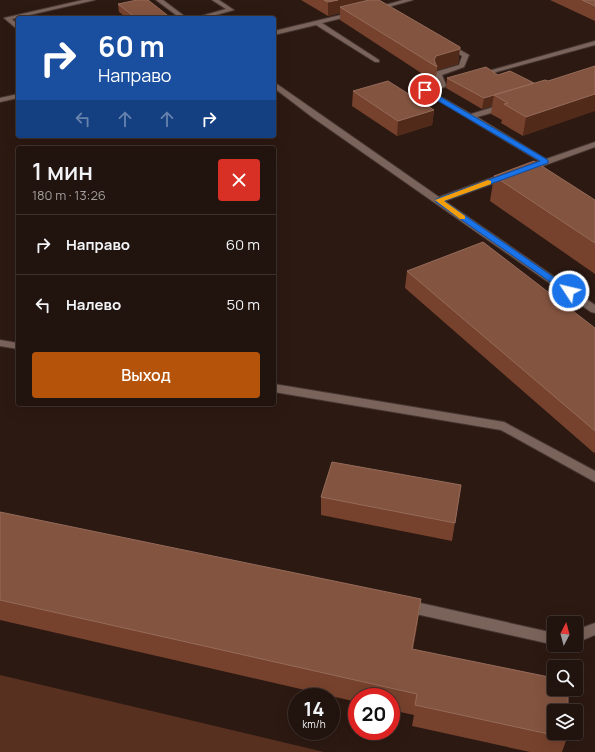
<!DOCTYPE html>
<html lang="ru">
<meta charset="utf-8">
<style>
:root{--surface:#21130e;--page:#291c17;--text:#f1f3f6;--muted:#a29e9e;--line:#3e322e;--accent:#b45309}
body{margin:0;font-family:Manrope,sans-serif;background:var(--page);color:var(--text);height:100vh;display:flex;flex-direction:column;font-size:15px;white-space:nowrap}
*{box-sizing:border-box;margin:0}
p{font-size:13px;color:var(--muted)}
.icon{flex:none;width:22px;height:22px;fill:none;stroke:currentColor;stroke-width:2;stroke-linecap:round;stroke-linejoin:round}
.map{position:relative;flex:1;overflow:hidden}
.panel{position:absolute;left:16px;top:146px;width:260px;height:260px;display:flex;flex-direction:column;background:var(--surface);border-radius:4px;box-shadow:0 4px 16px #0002,0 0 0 1px var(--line)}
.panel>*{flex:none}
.banner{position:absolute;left:16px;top:16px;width:260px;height:122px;border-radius:4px;box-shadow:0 4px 16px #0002,0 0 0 1px var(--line);background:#1a4fa0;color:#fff;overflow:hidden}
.needle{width:26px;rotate:6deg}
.tools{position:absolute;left:547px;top:616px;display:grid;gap:8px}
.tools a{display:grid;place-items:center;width:36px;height:36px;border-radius:4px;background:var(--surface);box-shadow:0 4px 16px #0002,0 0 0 1px var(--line);font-size:20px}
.speed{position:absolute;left:288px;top:688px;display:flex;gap:8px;font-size:20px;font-weight:700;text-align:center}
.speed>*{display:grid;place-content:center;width:52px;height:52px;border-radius:50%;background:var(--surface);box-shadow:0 4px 16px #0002,0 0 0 1px var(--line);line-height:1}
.speed small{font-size:10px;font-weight:400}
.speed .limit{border:6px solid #d22;background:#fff;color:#111}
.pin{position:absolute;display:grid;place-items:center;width:34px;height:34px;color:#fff;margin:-17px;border:2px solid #fff;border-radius:50%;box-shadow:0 1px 4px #0007}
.me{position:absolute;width:44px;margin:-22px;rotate:305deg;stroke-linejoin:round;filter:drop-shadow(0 0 3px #0008)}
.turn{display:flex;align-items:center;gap:14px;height:84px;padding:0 16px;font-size:18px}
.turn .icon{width:52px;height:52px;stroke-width:2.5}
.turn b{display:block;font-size:28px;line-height:34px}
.lanes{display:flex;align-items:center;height:38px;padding:0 16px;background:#0003;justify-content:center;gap:20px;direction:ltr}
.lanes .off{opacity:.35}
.round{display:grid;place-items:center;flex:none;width:42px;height:42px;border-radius:4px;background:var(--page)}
.summary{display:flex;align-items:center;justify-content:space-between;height:68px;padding:0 16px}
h1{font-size:24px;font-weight:600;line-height:30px}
.primary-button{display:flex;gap:8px;margin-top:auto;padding:8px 16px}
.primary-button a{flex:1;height:46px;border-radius:4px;background:var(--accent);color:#fff;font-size:16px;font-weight:600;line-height:46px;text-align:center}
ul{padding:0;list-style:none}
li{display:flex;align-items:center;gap:12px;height:60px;padding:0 16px;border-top:1px solid var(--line)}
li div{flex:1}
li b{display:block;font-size:15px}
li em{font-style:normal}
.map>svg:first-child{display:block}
.green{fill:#583020}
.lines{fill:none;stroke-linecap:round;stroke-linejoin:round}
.service-casing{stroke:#463632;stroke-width:2}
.service{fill:#7a635a;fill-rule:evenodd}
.wall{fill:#76422d}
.shaded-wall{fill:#522a1a}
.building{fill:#835440;stroke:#956b5a}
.route{fill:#1a73e8;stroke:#114b97}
.slow{fill:#f59e0b}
</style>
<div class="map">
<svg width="595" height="752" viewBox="0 0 595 752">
<rect width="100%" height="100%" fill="#2c1912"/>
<!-- green -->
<path class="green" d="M0 675 324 752H0Z"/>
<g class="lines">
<defs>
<path id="service" d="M83 0H95L12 19 18 25V30L4 18Z
M156 0H163L187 18H180Z
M212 0H219L234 10 205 18H194L226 9Z
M403 0H413L374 11 371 9Z
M353 12 356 14 355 15 322 23 379 60V62H375L316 25 274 35V31Z
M595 41V45L478 77 474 75Z
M444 43H448L469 55 464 67 442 75 446 85 445 87 431 91 471 114 503 104H509V108L477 117 546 159 595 142V147L529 171H523L522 169 523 167 539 161 421 90 438 84 434 74 435 72 459 65 462 56 444 45Z
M274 82 439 197 505 173H511L512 175 511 177 445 201 595 305V313L591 312 312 117 274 88Z
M18 94V98L0 102V98Z
M0 340 18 343V349L0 346Z
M274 384 504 422 595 471V482L501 430 274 392Z
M407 600 554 633 555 645 407 612 402 610 400 606 402 602Z
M595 623V635L576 643V630Z"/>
</defs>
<!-- service casing -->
<use href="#service" class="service-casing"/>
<!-- service -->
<use href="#service" class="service"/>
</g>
<!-- wall -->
<path class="wall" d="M301 0H367L460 47 458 64 437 70 435 82 340 20V13L328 16Z
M550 0H595V21Z
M118 4 171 18H127L119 12Z
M498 75 534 83 523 136 501 123 502 120 491 114 492 106 482 109 446 88 447 78Z
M353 91 434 110 432 125 397 136 352 106Z
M494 176 595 200V274L490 201Z
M407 271 595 328V452L594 453 405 288Z
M461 485 452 541 321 515V497Z
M0 512 418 621 413 649 567 738 562 752H530L412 726 414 715 391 710V697H357V702L0 620Z"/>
<!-- shaded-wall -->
<path class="shaded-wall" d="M338 0H367V7H340V13L328 16V2Z
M460 47 458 64 437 70V67L434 60 436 56Z
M595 94V111L523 136 526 117Z
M494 95 492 106 482 109 484 98Z
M434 110 432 125 397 136 398 121Z
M421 599 418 621 409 670 412 649Z"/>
<!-- building -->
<path class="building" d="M137 0H148L171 18H136L118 4Z
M324 0H338L328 2Z
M369 0H379L460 47V49L436 56 434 60 437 67 340 7Z
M582 0H595V6Z
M595 66V94L526 117 504 104 508 103 494 95 545 80 548 81Z
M486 67 498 75 510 71 534 83 484 98 447 78Z
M388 81 434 110 398 121 353 91Z
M534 161 595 200V243L494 176Z
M483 242 595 328V431L407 271Z
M332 462 461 485 455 523 321 497Z
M0 512 421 599 412 649 554 678V689H568V711H554V733H567V738L415 705 417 694 0 600Z"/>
<!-- route -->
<path class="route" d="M423 89H427L548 160V163L444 201 572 290 573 291 572 293H566L436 202V199L540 161 423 92Z"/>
<!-- slow -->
<path class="slow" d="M488 180 491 181V184L444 201 465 216V219H460L435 200Z"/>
</svg>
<div class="tools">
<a><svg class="needle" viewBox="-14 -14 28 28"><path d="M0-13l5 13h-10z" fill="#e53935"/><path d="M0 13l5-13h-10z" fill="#a29e9e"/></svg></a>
<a><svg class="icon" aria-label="search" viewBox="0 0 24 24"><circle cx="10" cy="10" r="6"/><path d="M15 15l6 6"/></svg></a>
<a><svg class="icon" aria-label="layers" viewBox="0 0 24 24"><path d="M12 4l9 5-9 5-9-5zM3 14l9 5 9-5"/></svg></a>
</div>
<div class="speed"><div>14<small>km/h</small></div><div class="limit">20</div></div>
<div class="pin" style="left:425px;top:90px;background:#d93025"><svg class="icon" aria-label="arrive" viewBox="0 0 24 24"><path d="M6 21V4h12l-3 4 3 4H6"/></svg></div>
<svg class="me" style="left:569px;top:291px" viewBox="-20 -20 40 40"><circle r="17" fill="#1a73e8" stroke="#fff" stroke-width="3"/><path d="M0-11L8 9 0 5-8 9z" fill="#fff"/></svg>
<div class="banner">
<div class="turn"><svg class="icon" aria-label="right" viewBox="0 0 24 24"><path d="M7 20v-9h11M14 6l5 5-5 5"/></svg><div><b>60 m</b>Направо</div></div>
<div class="lanes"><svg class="icon off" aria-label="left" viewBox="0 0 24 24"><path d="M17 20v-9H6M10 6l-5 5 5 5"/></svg><svg class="icon off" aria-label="ahead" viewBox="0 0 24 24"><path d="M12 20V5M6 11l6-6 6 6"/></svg><svg class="icon off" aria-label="ahead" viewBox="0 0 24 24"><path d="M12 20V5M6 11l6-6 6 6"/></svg><svg class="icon" aria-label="right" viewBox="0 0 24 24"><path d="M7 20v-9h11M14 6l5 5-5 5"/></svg></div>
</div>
<section class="panel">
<div class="summary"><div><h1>1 мин</h1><p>180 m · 13:26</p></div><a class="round" style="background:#d93025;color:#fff"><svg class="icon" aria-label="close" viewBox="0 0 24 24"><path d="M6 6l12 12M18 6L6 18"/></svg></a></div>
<ul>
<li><svg class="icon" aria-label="right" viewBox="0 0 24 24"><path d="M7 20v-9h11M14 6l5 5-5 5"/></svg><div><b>Направо</b></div><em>60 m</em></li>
<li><svg class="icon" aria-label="left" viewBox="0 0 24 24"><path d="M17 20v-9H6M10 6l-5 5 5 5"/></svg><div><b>Налево</b></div><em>50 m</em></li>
</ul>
<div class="primary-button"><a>Выход</a></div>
</section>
</div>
